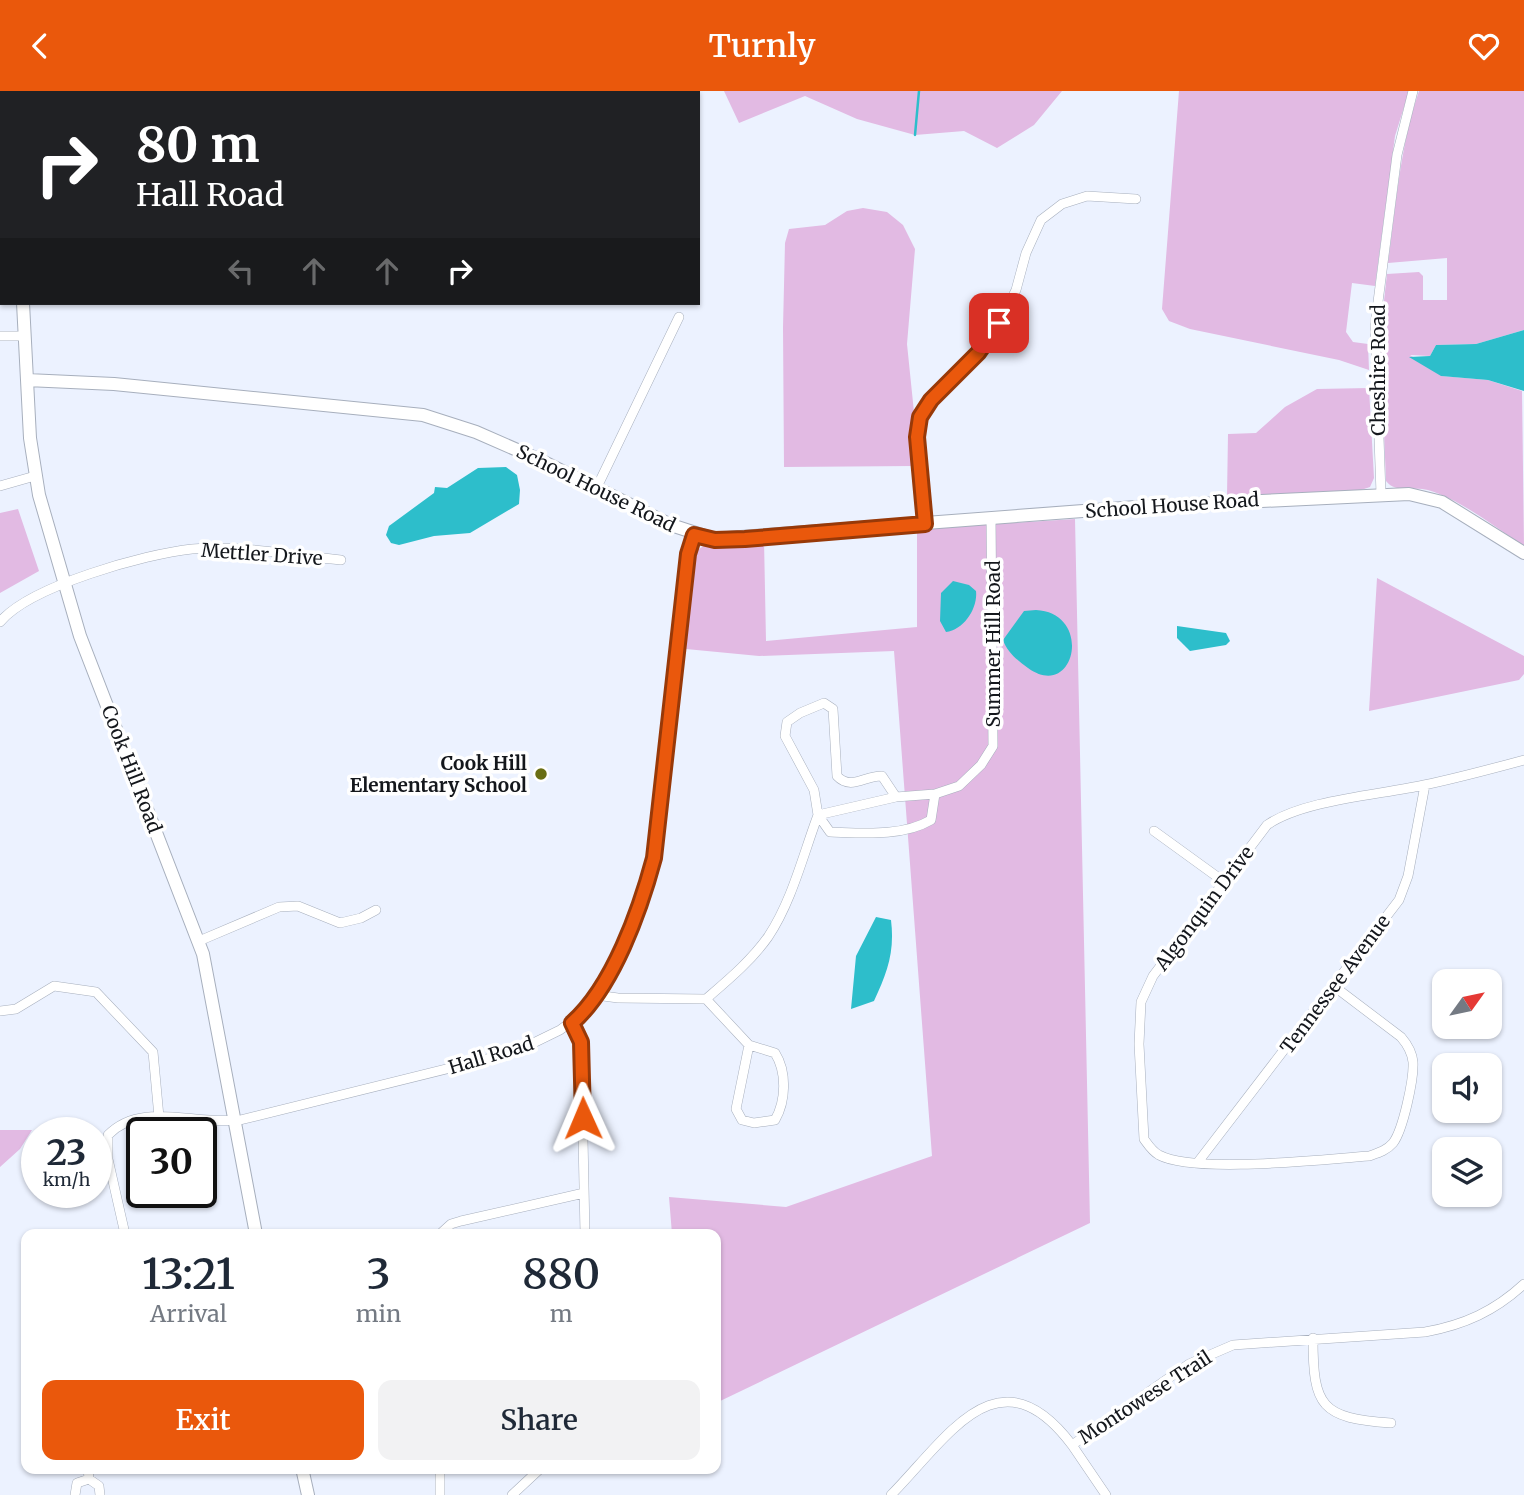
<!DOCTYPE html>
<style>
:root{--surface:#fff;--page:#f2f2f3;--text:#1f2937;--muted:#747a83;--accent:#ea580c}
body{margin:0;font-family:Merriweather,serif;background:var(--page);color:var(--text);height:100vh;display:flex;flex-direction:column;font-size:26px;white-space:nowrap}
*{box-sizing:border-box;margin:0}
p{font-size:23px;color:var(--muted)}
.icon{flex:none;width:38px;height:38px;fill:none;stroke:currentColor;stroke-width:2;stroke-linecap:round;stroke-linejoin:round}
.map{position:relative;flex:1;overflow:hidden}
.sheet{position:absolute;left:21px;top:1138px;width:700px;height:245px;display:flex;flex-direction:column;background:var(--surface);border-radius:14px;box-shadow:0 2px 5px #0004}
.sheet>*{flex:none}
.top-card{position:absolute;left:0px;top:0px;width:700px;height:214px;box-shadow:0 2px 5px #0004;background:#202124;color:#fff;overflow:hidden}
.needle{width:46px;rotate:57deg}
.fabs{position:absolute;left:1432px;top:878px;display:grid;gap:14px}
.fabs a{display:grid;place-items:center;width:70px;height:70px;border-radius:14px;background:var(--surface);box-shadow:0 2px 5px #0004;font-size:35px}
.speed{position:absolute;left:21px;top:1026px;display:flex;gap:14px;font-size:35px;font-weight:700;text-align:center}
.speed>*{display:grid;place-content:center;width:91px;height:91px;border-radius:50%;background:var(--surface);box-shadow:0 2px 5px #0004;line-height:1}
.speed small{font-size:18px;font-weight:400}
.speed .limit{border:4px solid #111;border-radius:10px;background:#fff;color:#111}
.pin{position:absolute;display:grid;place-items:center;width:60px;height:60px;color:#fff;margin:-30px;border-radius:14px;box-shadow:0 4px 10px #0006}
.me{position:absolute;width:77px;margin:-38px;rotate:359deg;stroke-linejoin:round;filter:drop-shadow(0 0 5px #0008)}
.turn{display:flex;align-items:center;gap:24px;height:147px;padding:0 21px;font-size:32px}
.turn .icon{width:91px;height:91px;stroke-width:2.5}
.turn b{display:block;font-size:49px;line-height:60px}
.lanes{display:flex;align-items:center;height:66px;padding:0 21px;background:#0003;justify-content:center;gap:35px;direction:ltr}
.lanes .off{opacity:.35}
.eta{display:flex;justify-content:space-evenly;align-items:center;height:119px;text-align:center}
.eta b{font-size:42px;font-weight:600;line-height:49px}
.button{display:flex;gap:14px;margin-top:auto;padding:14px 21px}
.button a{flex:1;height:80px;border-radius:14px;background:var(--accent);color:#fff;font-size:28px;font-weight:600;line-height:80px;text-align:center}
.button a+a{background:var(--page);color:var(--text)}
header{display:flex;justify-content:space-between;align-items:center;height:91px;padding:0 21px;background:var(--accent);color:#fff;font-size:32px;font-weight:600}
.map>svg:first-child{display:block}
.green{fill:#e2bae3}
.water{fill:#2dbecb}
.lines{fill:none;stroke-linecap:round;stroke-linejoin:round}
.stream{stroke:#2dbecb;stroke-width:2.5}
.street-casing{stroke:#a7afbd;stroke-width:10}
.secondary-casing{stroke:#a7afbd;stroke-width:14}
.street{stroke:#fff;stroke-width:9}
.secondary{stroke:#fff;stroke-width:12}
.route-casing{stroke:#983908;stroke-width:18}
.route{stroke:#ea580c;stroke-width:12}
.poi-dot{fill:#696e14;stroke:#fff;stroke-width:2.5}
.labels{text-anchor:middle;stroke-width:7;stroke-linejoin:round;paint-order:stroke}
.street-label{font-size:19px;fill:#14171c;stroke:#fff}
.poi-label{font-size:19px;font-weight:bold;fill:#14171c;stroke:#fff;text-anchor:end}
</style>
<header><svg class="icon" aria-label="back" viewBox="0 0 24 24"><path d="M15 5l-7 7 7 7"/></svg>Turnly<svg class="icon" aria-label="heart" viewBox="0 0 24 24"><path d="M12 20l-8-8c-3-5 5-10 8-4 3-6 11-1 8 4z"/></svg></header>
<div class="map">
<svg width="1524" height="1404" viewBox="0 0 1524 1404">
<rect width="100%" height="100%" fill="#ecf2ff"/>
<!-- green -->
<path class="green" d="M724 0H1062L1034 34 997 57 964 40 915 44 857 28 805 5 739 32Z
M1179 0H1409L1395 45 1375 195 1352 192 1346 241 1353 251 1368 253 1369 279 1339 269 1190 238 1169 230 1162 218Z
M1419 0H1524V239L1476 253 1436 254 1430 265 1410 264 1442 285 1488 289 1522 300 1524 455C1494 436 1462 409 1428 399 1413 395 1396 403 1386 390L1380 245 1387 183 1419 181 1423 185V209H1447V167L1388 172C1396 115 1400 55 1419 0Z
M863 117 887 121 903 134 915 158 907 253 915 331 914 375 784 376 783 237 785 152 789 138 825 134 847 120Z
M1369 297 1374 387 1370 396 1361 399 1227 405 1228 343 1256 342 1285 316 1317 298Z
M18 418 39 480 0 502V422Z
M1075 428 1090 1132 716 1312V1143H672L669 1106 786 1116 932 1065 894 560 759 565 686 558 696 460 705 454 764 449 766 550 917 536V438Z
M1377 487 1524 565V583L1519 589 1369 620Z
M0 1039H32L20 1058 0 1076Z"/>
<!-- water -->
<path class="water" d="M1524 239V300L1488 289 1441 285 1409 266 1430 265 1436 254 1476 253Z
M506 376 517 384 520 399 519 413 470 442 434 445 399 454 391 452 386 444 389 435 434 402 435 396 447 397 478 377Z
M953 490 969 494 976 500C978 517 964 539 946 541L940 530 941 502Z
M1036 519C1094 522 1075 611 1028 577 1018 570 1007 561 1003 549L1024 520Z
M1177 535 1226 542 1230 550 1226 554 1190 560 1177 547Z
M876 826 891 829C895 861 887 882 874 910L851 918 856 865Z"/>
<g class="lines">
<!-- stream -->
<path class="stream" d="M915 44 919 0"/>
<defs>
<path id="street" d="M0 245H25
M0 395 35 385
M597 396 679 226
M1381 403 1375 234 1397 64 1413 0
M925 433 917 346 920 326 931 309 977 263 999 232 1016 199 1026 162 1041 129 1062 113 1087 105 1136 108
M0 531C30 495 145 463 192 458 240 454 293 464 341 469
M896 706 882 685C866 684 851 700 837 685L833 618 824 612 800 622 787 631 785 645 814 699 818 724 830 741C862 742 902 746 931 729L935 703
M1154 740 1223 790
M199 850 279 816 298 815 340 832 361 827 376 819
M1335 896 1401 946C1407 953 1412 961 1413 971 1414 988 1403 1039 1393 1052 1386 1060 1378 1062 1369 1065 1324 1068 1195 1083 1159 1064 1152 1060 1149 1055 1144 1048L1139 953 1141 911 1153 885 1267 734C1303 709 1379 704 1424 694 1457 687 1491 678 1524 669
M596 904 618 907 706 908C728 889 751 870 768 846 792 810 803 764 818 724L896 706 935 703 959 695 981 674 993 655 991 427
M706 908 749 954 775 962C787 981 786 1010 775 1029L754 1032 742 1029 736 1018 749 954
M0 920 16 918 54 895 96 901 153 961 159 1026
M572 932 581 951 585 1143
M236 1030 515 961 560 939 579 925 596 904 639 816 654 767 688 463 694 444
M1198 1071 1399 809 1408 785 1425 694
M125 1143 108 1068V1044C141 1010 193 1034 236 1029
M440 1143 451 1133 461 1130 584 1102
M1313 1247C1313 1316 1321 1327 1391 1332
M1072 1354 1106 1404
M88 1377 89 1388
M440 1377V1404
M75 1404 77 1392 89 1388 99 1395 100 1404
M512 1404 541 1377
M891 1404C948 1346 999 1257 1072 1354L1189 1273 1233 1254 1425 1241C1464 1234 1495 1220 1524 1193"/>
<path id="secondary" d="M32 2 33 0
M23 212 30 347 39 404 80 545 203 863 256 1143
M27 289 114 293 423 324 476 341 540 369 671 434 714 448 1136 416 1409 403 1442 411 1524 462
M302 1377 308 1404"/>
</defs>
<!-- street casing -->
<use href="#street" class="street-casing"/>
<!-- secondary casing -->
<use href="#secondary" class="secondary-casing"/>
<!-- street -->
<use href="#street" class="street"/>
<!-- secondary -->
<use href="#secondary" class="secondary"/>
</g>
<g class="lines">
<defs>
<path id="route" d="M583 1027 581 951 572 932C613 896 640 819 654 767L688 463 694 444 715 449 745 448 925 433 917 346 920 326 931 309 978 262 999 232"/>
</defs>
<!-- route casing -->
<use href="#route" class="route-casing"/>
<!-- route -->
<use href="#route" class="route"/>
</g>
<!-- markers -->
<circle class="poi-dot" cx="541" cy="683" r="7"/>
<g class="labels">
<!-- street labels -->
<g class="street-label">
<text transform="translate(1378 279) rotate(-90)" y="7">Cheshire Road</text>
<text transform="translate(596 397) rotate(26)" y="7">School House Road</text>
<text transform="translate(1172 414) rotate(-4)" y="7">School House Road</text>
<text transform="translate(262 463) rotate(4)" y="7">Mettler Drive</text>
<text transform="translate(993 553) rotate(-90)" y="7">Summer Hill Road</text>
<text transform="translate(132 678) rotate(69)" y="7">Cook Hill Road</text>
<text transform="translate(1204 817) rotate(-53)" y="7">Algonquin Drive</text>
<text transform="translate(1335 893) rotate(-53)" y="7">Tennessee Avenue</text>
<text transform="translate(491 964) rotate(-17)" y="7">Hall Road</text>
<text transform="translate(1145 1306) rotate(-33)" y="7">Montowese Trail</text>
</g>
<!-- poi labels -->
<g class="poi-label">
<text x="527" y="679">Cook Hill<tspan x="527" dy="22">Elementary School</tspan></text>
</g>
</g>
</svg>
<div class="fabs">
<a><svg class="needle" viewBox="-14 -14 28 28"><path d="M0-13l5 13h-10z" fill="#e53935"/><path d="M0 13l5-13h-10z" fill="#747a83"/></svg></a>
<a><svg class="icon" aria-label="sound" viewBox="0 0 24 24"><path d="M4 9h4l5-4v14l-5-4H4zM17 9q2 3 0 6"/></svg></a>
<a><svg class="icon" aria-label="layers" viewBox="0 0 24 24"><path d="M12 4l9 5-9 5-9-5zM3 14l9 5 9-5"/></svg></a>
</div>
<div class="speed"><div>23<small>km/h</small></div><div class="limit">30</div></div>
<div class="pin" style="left:999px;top:232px;background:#d93025"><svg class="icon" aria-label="arrive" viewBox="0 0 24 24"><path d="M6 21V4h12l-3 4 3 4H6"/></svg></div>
<svg class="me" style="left:583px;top:1027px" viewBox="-20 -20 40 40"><path d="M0-17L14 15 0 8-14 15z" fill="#ea580c" stroke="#fff" stroke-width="4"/></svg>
<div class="top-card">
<div class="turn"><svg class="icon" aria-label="right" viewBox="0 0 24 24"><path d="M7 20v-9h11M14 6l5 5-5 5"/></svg><div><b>80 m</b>Hall Road</div></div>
<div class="lanes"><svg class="icon off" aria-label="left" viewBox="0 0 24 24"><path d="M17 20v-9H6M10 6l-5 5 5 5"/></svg><svg class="icon off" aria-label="ahead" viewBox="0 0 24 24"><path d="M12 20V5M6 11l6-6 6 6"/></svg><svg class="icon off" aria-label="ahead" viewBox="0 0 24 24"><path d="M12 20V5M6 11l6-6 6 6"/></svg><svg class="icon" aria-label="right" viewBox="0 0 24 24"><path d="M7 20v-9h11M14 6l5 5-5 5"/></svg></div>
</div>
<section class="sheet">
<div class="eta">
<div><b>13:21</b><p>Arrival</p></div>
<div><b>3</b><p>min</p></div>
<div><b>880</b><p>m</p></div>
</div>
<div class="button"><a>Exit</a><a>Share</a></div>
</section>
</div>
